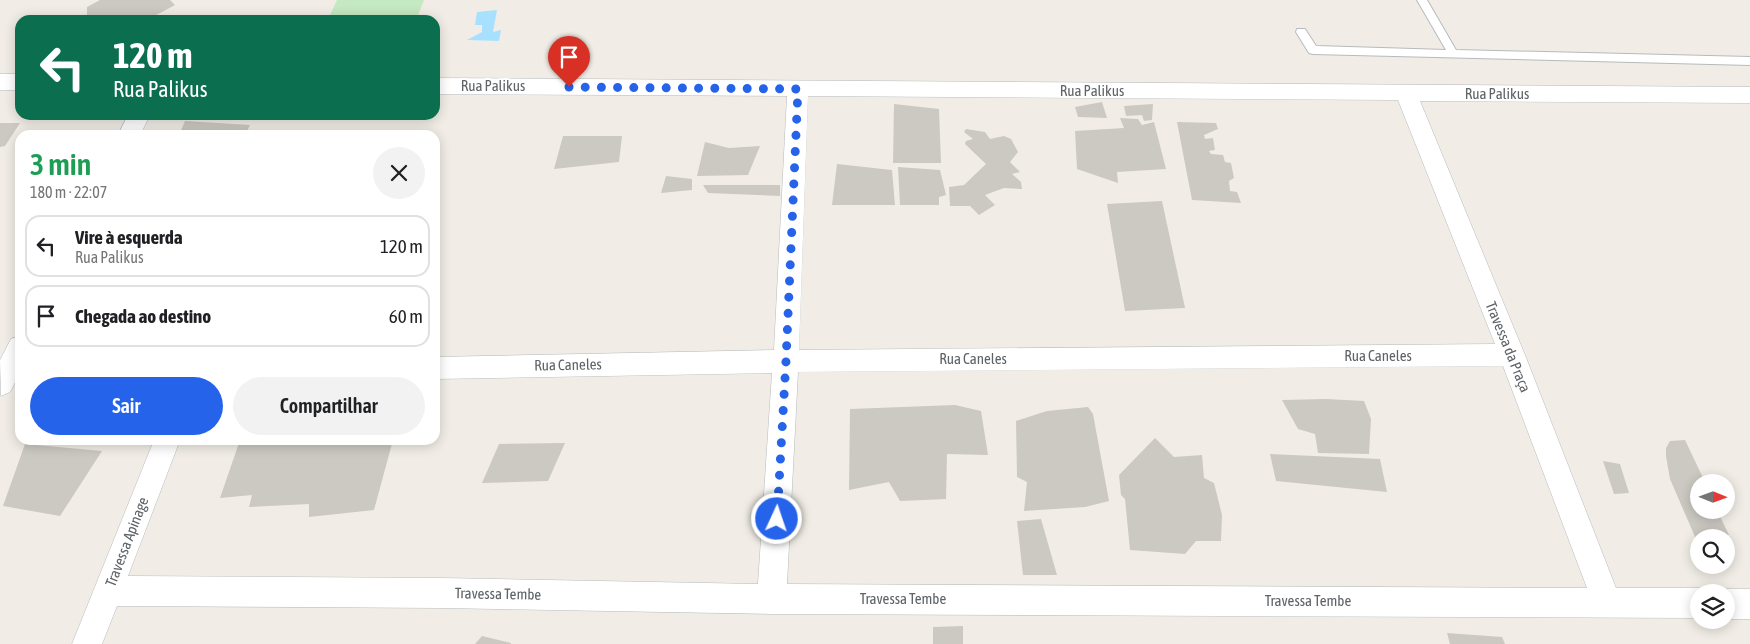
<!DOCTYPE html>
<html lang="pt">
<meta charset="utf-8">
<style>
:root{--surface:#fff;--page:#f2f2f2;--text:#202124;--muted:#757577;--line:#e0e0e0;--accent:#2563eb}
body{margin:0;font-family:"Asap Condensed",sans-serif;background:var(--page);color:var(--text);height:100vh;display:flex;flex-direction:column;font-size:19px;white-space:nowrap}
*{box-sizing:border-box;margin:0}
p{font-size:16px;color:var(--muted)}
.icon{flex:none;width:28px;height:28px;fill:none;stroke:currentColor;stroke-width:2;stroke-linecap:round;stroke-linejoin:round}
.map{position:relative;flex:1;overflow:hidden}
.drawer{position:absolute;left:15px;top:130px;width:425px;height:315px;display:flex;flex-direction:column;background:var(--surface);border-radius:15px;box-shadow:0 2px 12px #0003}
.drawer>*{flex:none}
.guide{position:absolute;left:15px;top:15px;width:425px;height:105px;border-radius:15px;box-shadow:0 2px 12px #0003;background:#0b6e4f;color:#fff;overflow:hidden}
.needle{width:32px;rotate:91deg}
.controls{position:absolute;left:1690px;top:474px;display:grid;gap:10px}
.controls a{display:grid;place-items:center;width:45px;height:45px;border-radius:50%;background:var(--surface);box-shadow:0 2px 12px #0003;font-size:25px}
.pin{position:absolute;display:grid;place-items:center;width:42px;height:42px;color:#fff;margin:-51px -21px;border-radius:50% 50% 50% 0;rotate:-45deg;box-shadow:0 0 5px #0007}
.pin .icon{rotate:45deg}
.me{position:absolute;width:55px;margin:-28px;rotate:3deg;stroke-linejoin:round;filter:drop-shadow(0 0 4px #0008)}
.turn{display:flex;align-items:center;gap:18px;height:105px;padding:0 15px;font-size:22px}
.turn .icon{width:65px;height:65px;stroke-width:2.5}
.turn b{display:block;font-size:35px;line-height:42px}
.round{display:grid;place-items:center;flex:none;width:52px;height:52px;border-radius:26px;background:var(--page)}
.head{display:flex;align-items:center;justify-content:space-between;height:85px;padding:0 15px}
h1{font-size:30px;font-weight:600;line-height:38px;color:#1e9e55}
.action{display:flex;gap:10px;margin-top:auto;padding:10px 15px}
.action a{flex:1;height:58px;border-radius:30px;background:var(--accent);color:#fff;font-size:20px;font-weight:600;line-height:58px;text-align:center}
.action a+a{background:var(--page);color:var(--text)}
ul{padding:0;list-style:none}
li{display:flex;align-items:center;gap:15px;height:62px;margin:0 10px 8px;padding:0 5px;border:2px solid var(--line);border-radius:15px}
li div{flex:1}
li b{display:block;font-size:19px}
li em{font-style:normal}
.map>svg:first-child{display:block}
.green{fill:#c5e9c2}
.water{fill:#a8e1ff}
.building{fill:#ccc8c2}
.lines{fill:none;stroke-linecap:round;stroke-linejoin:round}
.lane-casing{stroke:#b7babd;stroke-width:2}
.street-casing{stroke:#b7babd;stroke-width:1}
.lane{fill:#fff;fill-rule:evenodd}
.street{fill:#fff;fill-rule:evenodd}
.route{stroke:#2563eb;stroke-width:9;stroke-dasharray:0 16.2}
.labels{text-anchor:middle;stroke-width:4;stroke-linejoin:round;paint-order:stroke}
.street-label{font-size:15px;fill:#5e6367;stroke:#fff}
</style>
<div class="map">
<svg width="1750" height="644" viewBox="0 0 1750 644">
<rect width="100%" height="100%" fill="#f1ede6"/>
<!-- green -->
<path class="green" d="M337 0H424L417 18 329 17Z"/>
<!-- water -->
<path class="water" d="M497 10 493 32 501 30 499 41 467 40 482 32V25H475L477 12Z"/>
<!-- building -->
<path class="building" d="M100 0H170L175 5 147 20H87V7Z
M1102 102 1107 118 1078 117 1075 107Z
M894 104 939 109 941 163H893Z
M1153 104 1152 120 1144 121 1142 115 1126 116 1124 106Z
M1120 118 1138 119 1142 125 1154 122 1166 169 1117 172 1118 183 1077 169 1075 131 1124 128Z
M185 121 250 125 245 135H179Z
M1177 122 1216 123 1218 129 1204 135 1205 139 1213 138 1215 150 1209 151 1211 154 1223 155 1225 162 1231 163 1234 178 1229 181 1230 191 1237 192 1241 203 1192 200Z
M0 123H20L5 146 0 147Z
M966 129 985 132 990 139 1004 136 1011 139 1018 152 1010 162 1020 172 1012 174 1021 182 1022 189 1004 188 985 195 995 205 979 215 970 206H950L949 187 964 185 986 164 965 144 966 141 973 139 964 132Z
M563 136H622L619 162 554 169Z
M705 142 729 148 760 146 748 175 697 176Z
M837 164 892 170 895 205H832Z
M898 167 940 170 946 195 939 197V205H900Z
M666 176 692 179V190L661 193Z
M703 185H780V196L708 193Z
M1162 201 1185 308 1125 311 1107 204Z
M1326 399 1364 401 1371 419 1369 454 1318 453 1315 434 1298 429 1282 400Z
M955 405 981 411 988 455 947 454 946 499 900 501 889 482 849 490 850 409Z
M1088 407 1093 414 1109 501 1085 507 1024 511 1027 482 1017 477 1016 421 1047 411Z
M1155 438 1174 457 1202 455 1204 478 1214 483 1222 515 1221 541H1196L1185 554 1130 550 1125 499 1121 495 1119 475Z
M240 440H393L374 510 309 517V504L249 507 252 495 220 498Z
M1685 440 1705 482H1699V510H1717L1729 535 1716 534 1717 538H1699V546L1670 479 1666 456V448L1670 441Z
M565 443 548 481 482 483 499 444Z
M25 444 102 451 60 516 3 506Z
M1270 454 1380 459 1387 492 1276 481Z
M1603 461 1620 464 1629 493 1614 494Z
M1041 519 1057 575H1023L1017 521Z
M963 626V644H933V627Z
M1447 633 1502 637 1505 644H1450Z
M482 636 511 643V644H475Z"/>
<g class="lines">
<defs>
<path id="lane" d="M1417 0H1427L1456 50 1750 57V65L1313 54 1309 53 1296 32 1297 29H1305L1316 46 1446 50Z"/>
<path id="street" d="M0 74H20V90H0Z
M435 78 1750 87V103L1420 101 1525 355 1616 588H1699L1709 592H1699V618L772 614 441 608 117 606 102 644H72L154 440H180L128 576 441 578 758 584 772 373 435 379V357L774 350 787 96 435 94ZM808 96 1398 100 1495 344 799 350ZM1503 366 1587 588 787 584 798 372Z
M128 115H150L140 135H118Z
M20 336V373L10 392 1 396 0 360 11 339Z
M1726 589H1750V619H1726V592H1718Z"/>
</defs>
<!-- lane casing -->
<use href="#lane" class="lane-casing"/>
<!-- street casing -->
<use href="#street" class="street-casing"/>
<!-- lane -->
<use href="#lane" class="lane"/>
<!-- street -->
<use href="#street" class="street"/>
</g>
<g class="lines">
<!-- route -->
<path class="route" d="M569 87 798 89 786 361 777 519"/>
</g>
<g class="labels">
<!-- street labels -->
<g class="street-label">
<text x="493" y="91">Rua Palikus</text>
<text x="1092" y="96">Rua Palikus</text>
<text x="1497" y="99">Rua Palikus</text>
<text transform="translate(1508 347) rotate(68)" y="5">Travessa da Praça</text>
<text x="1378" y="361">Rua Caneles</text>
<text x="973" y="364">Rua Caneles</text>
<text transform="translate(568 365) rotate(-1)" y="5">Rua Caneles</text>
<text transform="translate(127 542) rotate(-69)" y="5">Travessa Apinage</text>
<text transform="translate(498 594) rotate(1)" y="5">Travessa Tembe</text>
<text x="903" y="604">Travessa Tembe</text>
<text x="1308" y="606">Travessa Tembe</text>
</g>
</g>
</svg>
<div class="controls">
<a><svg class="needle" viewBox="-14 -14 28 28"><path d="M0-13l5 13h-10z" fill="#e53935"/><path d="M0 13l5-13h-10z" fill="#757577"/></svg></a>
<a><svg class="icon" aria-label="search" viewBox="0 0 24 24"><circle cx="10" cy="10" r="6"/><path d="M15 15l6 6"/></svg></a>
<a><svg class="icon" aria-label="layers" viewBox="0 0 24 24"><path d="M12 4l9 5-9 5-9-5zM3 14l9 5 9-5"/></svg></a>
</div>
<div class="pin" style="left:569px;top:87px;background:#d93025"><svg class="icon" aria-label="arrive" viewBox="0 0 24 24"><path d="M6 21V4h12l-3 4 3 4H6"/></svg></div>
<svg class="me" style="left:777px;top:519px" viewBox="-20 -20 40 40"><circle r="17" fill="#2563eb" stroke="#fff" stroke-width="3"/><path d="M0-11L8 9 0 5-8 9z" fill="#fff"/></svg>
<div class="guide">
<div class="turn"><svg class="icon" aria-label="left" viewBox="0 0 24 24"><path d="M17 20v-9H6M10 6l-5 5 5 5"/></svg><div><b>120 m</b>Rua Palikus</div></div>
</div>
<section class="drawer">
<div class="head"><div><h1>3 min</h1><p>180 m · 22:07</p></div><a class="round"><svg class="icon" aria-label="close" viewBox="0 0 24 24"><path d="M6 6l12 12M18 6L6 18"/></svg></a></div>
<ul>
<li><svg class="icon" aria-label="left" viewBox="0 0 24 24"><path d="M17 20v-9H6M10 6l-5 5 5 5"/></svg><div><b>Vire à esquerda</b><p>Rua Palikus</p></div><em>120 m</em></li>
<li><svg class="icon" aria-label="arrive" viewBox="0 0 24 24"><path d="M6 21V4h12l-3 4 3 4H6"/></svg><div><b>Chegada ao destino</b></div><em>60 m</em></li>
</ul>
<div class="action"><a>Sair</a><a>Compartilhar</a></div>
</section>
</div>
